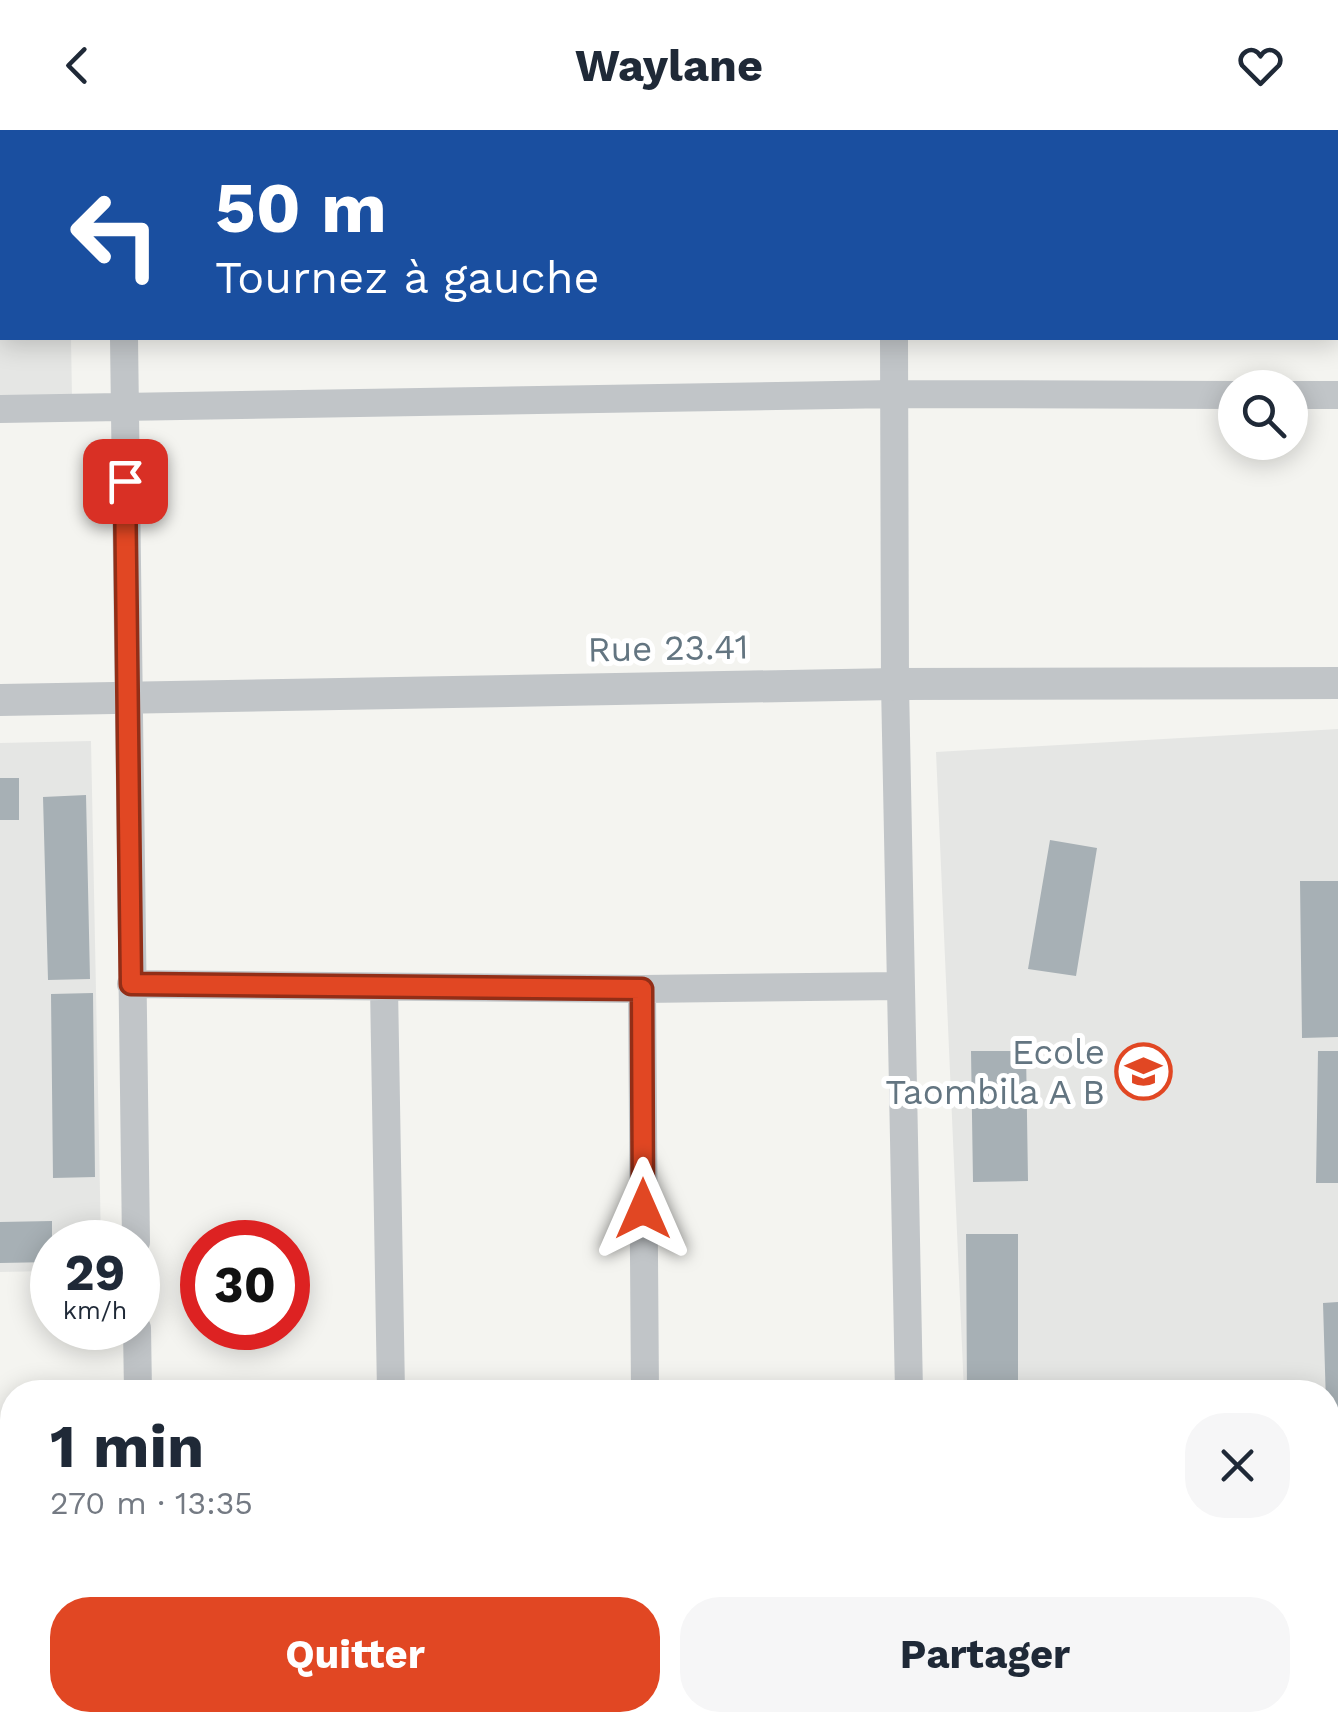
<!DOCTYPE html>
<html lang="fr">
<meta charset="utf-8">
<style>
:root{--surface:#fff;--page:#f6f6f7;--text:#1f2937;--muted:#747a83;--accent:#e14723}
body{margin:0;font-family:"Work Sans",sans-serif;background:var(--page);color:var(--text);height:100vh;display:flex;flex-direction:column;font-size:38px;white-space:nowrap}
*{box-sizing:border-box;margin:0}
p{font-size:32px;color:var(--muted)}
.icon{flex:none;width:55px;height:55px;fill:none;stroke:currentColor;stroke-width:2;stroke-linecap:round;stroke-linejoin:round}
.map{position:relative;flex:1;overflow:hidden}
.drawer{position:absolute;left:0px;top:1250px;width:1340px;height:352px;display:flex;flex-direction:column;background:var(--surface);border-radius:40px 40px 0 0;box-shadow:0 5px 25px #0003}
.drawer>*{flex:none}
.guide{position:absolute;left:0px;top:0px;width:1340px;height:210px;box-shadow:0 5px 25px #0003;background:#1a4fa0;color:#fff;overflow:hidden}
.controls{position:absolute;left:1218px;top:240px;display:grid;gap:20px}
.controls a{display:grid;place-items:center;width:90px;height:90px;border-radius:50%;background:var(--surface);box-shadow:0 5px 25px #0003;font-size:50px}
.speed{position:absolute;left:30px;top:1090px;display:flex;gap:20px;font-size:50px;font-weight:700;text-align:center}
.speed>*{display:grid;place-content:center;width:130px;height:130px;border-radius:50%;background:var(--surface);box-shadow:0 5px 25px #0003;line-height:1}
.speed small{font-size:25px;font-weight:400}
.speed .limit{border:15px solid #d22;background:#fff;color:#111}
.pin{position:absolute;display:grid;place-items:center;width:85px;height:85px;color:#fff;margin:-42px;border-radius:20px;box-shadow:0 5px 15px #0006}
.me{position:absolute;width:110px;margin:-55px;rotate:0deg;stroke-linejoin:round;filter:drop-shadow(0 0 8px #0008)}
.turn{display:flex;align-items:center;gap:35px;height:210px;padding:0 50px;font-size:45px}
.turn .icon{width:130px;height:130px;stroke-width:2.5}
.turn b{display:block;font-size:70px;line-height:85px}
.round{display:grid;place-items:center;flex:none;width:105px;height:105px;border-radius:40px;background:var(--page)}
.headline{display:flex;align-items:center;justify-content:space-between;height:170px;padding:0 50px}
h1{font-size:60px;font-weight:700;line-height:75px}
.cta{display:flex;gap:20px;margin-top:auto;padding:20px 50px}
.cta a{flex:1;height:115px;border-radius:40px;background:var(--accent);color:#fff;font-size:40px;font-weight:700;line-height:115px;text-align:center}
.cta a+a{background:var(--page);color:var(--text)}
header{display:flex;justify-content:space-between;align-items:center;height:130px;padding:0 50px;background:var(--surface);font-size:45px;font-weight:700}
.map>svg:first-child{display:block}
.built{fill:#e5e6e4}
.building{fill:#a7b0b5}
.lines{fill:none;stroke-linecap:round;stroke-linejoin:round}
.minor{stroke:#c1c5c8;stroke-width:28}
.tertiary{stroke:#c1c5c8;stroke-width:32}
.route-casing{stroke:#922e17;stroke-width:25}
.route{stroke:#e14723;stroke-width:18}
.labels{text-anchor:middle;stroke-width:10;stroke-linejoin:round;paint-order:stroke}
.street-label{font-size:35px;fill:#637581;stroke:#fff}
.poi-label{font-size:35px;fill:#637581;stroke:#fff;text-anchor:end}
</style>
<header><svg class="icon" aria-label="back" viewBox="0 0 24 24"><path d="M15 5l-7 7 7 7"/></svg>Waylane<svg class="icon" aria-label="heart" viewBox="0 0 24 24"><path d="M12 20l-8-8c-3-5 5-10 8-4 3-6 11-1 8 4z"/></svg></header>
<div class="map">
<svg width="1338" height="1602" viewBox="0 0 1338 1602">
<rect width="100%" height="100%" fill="#f4f4f0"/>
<!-- built -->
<path class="built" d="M0 0H68L2 2V208H71L72 269 0 268Z
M1338 599V1387L1328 1388V1262H964L936 622Z
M91 611 101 1112H52V1141L0 1142V613Z"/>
<!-- building -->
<path class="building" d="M0 648H19V690H0Z
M86 665 90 849 48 850 43 667Z
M1050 710 1097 718 1076 846 1028 839Z
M1300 751H1338V907L1302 908Z
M93 863 95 1047 53 1048 51 864Z
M971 921H1026L1028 1051 973 1052Z
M1318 921H1338V1053H1316Z
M52 1091V1132L0 1133V1092Z
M966 1104H1018V1262H967Z
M1338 1172V1341H1328L1323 1173Z"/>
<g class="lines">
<!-- minor -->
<path class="minor" d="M124 0V2
M374 0V2
M625 0V2
M1163 0V2
M871 2H905
M1268 2 1338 0
M124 208 136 1112
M894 208 895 554 909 1262
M1290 265H1338
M0 279 895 264 1235 265
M131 854 642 859 901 856
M384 857 391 1262
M642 859 645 1262
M137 1198 138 1262
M1328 1424 1338 1423
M144 1590V1602
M396 1590V1602
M647 1590V1602
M914 1590V1602"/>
<!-- tertiary -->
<path class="tertiary" d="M0 570 895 554 1338 553"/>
</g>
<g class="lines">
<defs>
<path id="route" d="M125 351 131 854 642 859 643 1079"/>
</defs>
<!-- route casing -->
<use href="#route" class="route-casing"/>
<!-- route -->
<use href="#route" class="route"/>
</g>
<!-- icons -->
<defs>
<symbol id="school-ring" viewBox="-11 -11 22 22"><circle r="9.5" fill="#fff" stroke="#e14723" stroke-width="1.5"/><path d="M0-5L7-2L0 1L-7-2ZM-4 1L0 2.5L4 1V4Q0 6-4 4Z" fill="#e14723"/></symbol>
</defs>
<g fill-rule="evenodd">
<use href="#school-ring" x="1112" y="910" width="63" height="63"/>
</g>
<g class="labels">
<!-- street labels -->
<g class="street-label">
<text transform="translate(668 518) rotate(-1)" y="12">Rue 23.41</text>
</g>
<!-- poi labels -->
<g class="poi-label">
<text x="1105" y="934">Ecole<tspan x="1105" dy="40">Taombila A B</tspan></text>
</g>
</g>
</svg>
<div class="controls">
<a><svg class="icon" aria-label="search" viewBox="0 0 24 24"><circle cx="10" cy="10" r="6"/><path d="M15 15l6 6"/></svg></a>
</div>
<div class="speed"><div>29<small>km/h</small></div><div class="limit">30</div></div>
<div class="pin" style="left:125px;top:351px;background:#d93025"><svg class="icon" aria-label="arrive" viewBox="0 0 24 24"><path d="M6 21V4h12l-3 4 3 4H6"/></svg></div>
<svg class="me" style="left:643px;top:1079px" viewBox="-20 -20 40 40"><path d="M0-17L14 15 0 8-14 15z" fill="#e14723" stroke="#fff" stroke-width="4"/></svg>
<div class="guide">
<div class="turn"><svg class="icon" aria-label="left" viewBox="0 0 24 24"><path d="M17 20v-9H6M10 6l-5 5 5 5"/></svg><div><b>50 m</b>Tournez à gauche</div></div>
</div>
<section class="drawer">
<div class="headline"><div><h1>1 min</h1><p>270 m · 13:35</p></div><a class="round"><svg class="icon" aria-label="close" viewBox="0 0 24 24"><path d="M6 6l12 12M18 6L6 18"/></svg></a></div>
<div class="cta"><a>Quitter</a><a>Partager</a></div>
</section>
</div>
